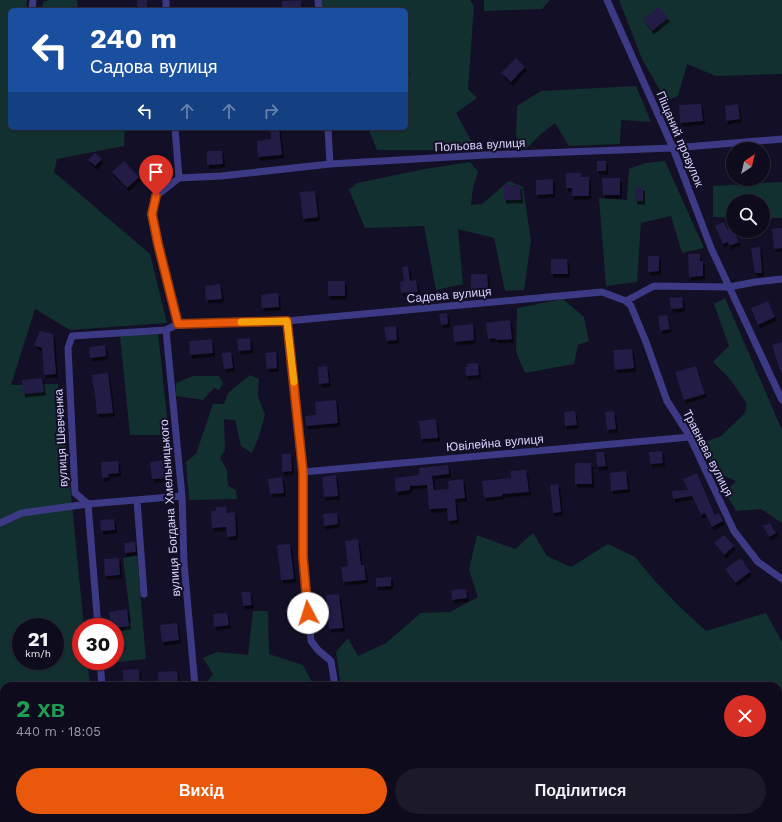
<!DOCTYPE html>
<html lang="uk">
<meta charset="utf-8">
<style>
:root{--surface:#0e0b1c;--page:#1c1929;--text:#f1f3f6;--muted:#9b9ba3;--line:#2e2b3b;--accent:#ea580c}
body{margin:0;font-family:"Work Sans",sans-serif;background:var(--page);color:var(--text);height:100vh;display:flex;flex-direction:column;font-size:15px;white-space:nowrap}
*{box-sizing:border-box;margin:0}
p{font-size:13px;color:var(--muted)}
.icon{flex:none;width:22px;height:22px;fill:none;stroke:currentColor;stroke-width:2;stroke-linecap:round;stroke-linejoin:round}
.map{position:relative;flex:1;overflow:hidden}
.side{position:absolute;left:0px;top:682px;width:782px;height:140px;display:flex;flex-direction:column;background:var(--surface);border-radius:12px 12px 0 0;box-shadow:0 1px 3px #0004,0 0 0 1px var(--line)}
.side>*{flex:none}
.top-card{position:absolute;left:8px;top:8px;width:400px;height:122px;border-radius:6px;box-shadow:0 1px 3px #0004,0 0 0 1px var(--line);background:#1a4fa0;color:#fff;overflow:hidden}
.needle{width:26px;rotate:35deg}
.tools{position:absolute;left:726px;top:142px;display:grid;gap:8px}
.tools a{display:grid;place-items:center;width:44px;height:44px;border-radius:50%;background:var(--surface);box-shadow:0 1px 3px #0004,0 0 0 1px var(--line);font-size:20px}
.speed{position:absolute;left:12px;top:618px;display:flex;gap:8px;font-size:20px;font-weight:700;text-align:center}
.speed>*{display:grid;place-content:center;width:52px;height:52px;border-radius:50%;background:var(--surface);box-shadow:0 1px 3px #0004,0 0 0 1px var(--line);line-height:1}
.speed small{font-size:10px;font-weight:400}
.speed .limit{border:6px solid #d22;background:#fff;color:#111}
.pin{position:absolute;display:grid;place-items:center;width:34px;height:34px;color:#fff;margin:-41px -17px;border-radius:50% 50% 50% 0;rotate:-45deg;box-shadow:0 0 4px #0007}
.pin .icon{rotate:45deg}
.me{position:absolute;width:44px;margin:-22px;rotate:355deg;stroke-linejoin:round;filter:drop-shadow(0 0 3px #0008)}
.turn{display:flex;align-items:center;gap:14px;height:84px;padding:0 16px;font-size:18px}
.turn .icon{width:52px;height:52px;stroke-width:2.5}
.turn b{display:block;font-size:28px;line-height:34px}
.lanes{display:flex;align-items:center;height:38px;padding:0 16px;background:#0003;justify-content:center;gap:20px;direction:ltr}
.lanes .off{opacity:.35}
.round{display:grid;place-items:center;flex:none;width:42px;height:42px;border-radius:21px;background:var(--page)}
.headline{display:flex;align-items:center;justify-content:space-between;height:68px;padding:0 16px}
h1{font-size:24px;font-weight:700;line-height:30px;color:#1e9e55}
.button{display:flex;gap:8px;margin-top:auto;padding:8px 16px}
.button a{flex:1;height:46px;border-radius:24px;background:var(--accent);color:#fff;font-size:16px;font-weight:700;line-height:46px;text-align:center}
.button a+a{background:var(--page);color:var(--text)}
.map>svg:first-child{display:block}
.green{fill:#12302f;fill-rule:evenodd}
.building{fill:#241b47;filter:url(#shadow)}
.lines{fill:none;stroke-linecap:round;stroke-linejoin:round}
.minor{stroke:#3d3a85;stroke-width:7}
.route-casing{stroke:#983908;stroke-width:10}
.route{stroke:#ea580c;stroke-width:7}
.slow{stroke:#f59e0b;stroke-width:7}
.labels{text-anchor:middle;stroke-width:4;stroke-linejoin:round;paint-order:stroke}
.street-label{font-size:12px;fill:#d9d4ff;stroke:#130f26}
</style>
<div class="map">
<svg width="782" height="822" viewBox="0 0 782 822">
<defs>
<filter id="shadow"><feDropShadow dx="2" dy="3.5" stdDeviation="0" flood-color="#0009"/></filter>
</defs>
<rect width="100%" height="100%" fill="#130f26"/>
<!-- green -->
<path class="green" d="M0 0H27L26 10H10V128H125L124 146 57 159 54 172 150 254 167 323 70 330 35 309 11 385 58 384 71 495 84 627H81V661H87L90 686H4V708L0 709ZM21 627H55V661H21Z
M48 0H77L78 10H42L43 2Z
M321 0H470L474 6 468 89 477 98 456 113 474 146 467 150H377L368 128H406V75H410L406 62V10H322Z
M484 0H550L542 9 484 11Z
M619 0H782V74L716 76 687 64 678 96 666 101 642 59Z
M636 86 651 122 621 120 620 144 569 146 555 123 539 136 525 150 516 136 517 106 541 91Z
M665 161 704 248 682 253 671 216 641 223 637 282 606 286 599 198 627 200 629 169 645 163Z
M470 162 478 172 473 187 471 205 482 204 509 181 523 187 531 241 524 290 505 291 494 238 458 229 463 284 436 290 424 226 365 228 349 190 357 183 425 169Z
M782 182V218H763V201H733V218L713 217V186Z
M725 298 782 430V523L761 509 736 511 725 492 736 481 712 471 704 442 721 436 745 413 747 404 730 379 713 362 729 346 714 304Z
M563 299 584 317 589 341 578 345 574 364 525 373 516 352 517 308Z
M158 333 169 435H130L120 336Z
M250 375 259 379 258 396 265 415 259 436 252 453 241 446 235 420 224 419 225 450 220 458 227 470 228 486 236 490 237 499 189 500 186 462 196 454 213 404H224L228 393Z
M193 376H219L223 383 219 390 214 388 203 400 176 396V383Z
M533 533 547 556 571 567 608 544 635 557 655 581 680 607 706 631 766 613 782 642V700H778V686H341L336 652 348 638 358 656 386 643 421 613 450 612 478 597 469 570 477 535 515 549Z
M137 555 146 659 111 663 110 661H115V651L126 649 121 631 131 622 123 558Z
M253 611H268L269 654 303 665 314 686H204L213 674 203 658 217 652 248 655Z
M0 817H4V818H101L102 822H0Z
M362 818H660V822H363Z"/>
<!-- building -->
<path class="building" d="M137 0H147L148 8 137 9Z
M301 0 302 10H282V1Z
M659 7 668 18 652 31 643 19Z
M516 58 525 67 511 82 501 73Z
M701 104 703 121 680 123 679 105Z
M738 104 740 119 726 121 725 106Z
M270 128H279L282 155 258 157 257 141 271 139Z
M207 151H222L223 164 207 165Z
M95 153 102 159 95 166 88 160Z
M124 161 139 177 127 188 112 172Z
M597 161H606V171H597Z
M566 173H581V177H589V196H572V188H566Z
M602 178H620V195H603Z
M553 179V194L536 195V180Z
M504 185H520L521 200H504Z
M635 187H643V201H635Z
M315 191 318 217 303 219 300 192Z
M724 222 727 229 732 226 733 231H734L739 242 729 246 728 242 723 244 715 226Z
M782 228V248L774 249 772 229Z
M760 247 762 273H755L751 248Z
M688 254H700V261H703V276L689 277Z
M648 256H659V271L648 272Z
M551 259H567L568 274H551Z
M408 266 410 281 416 280 418 292 401 293 400 282 404 281 402 267Z
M471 274H487L488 288 471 289Z
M328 281H345V296H328Z
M220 284 222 299 206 300 205 286Z
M278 293 279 307 262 308 261 295Z
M682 297 683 308 671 309 669 298Z
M768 301 775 317 758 325 751 308Z
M447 313 448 324 441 325 439 314Z
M667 315 670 329 660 331 658 316Z
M510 320 512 339 496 340 495 338 488 339 486 323Z
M473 324 474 340 454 342 453 326Z
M396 326 397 340 386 341 384 327Z
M40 331 53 334 56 374 44 375 42 348 34 345Z
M250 338 251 350 238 351 237 339Z
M212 339 213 353 190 355 189 341Z
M782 342V373H781L772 345Z
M105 345 106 356 90 358 89 347Z
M632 349 634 368 615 370 613 350Z
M231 352 233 368 224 369 222 353Z
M276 352 277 368 267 369 265 353Z
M478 363 479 375 466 376 465 367 468 366 467 364Z
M327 366 329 383 319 384 318 367Z
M696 366 705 394 684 400 675 372Z
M108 373 113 413 97 414 94 386H93L92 375Z
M42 378 44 392 23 394 22 380Z
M336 400 338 423 306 426 305 416 316 415 315 402Z
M575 411 577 425 565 426 564 412Z
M614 411 616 429 607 430 605 412Z
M436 419 438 438 421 439 419 421Z
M662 451 663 463 650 464 649 452Z
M596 452H604L606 466 597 467Z
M282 454H291L292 471 282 472Z
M164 460 166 478 152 479 150 462Z
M118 461 119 473 108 474 109 477 102 478 101 462Z
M575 463H591L592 484H575Z
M448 465 449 474 432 476 434 490 449 489 448 481 463 479 465 498 455 499 457 520 448 521 447 508 429 509 427 485 410 486V490L396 492 395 478 419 475V468Z
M526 470 529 492 502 494V496L484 498 482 481 511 478 510 471Z
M626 471 628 489 611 491 610 473Z
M697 473 715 515 719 513 723 521 712 527 705 513 701 515 692 496 673 499 672 491 688 490 683 479Z
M336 475 338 496 324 497 322 477Z
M282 477 284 493 270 494 268 479Z
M558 484 561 512 553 513 550 485Z
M216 507H226L227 513 235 512 236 536 227 537 226 527 212 528 211 511H216Z
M337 513 338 524 324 526 323 514Z
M114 519 115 530 101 531 100 520Z
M770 523 776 533 769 537 763 526Z
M724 535 734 546 724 555 714 543Z
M358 539 361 565H364L366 580 343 582 341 567 348 566 345 541Z
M135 542 136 552 125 553 124 543Z
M290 544 294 579 281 580 277 545Z
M119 558 120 575 105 576 104 559Z
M741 558 750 572 735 583 725 569Z
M391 577V586L376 587V578Z
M466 589 467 598 452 600 451 590Z
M241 592H250L252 605 243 606Z
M339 594 343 628 329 629 326 595Z
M127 609 129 626 115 628 111 627 109 612Z
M227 613 229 625 214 627 213 614Z
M177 623 179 640 162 642 160 625Z
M139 669 140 686H124L123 670Z
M177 671 178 686H159L158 672Z"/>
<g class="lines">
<!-- minor -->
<path class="minor" d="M166 0V10
M318 0 319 10
M607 0 673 148 711 248 782 400
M32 10 33 0
M175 128 179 178 156 196 151 214 174 312 178 324
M328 128 330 164
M179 178 221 176 330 164 485 155 673 148 782 139
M626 301 631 306 646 342 667 401 689 435 734 531 758 562 782 579
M287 321 303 472V557L311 641 318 650 331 661 335 686
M166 330 182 496 184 563 195 686
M303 472 690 437
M137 500 144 594
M0 523 22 513 88 504 182 496
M98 627 88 504 75 493 68 348 72 336 166 330 178 324 287 321 602 292 626 301 654 286 729 287 755 282 782 279
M100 661 102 686
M778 774 782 773
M113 818 114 822
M208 818 209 822
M355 818 356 822
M752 818V822"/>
</g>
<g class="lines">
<defs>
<path id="route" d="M156 196 152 214 158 244 178 324 287 321 303 472V557L308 613"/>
</defs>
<!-- route casing -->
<use href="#route" class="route-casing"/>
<!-- route -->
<use href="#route" class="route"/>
<!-- slow -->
<path class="slow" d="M241 322 287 321 294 382"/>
</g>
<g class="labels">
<!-- street labels -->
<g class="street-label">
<text transform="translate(680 139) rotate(67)" y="4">Піщаний провулок</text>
<text transform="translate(480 145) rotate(-3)" y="4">Польова вулиця</text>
<text transform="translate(449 295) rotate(-5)" y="4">Садова вулиця</text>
<text transform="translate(61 438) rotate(-93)" y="4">вулиця Шевченка</text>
<text transform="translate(495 443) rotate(-5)" y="4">Ювілейна вулиця</text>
<text transform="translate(708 453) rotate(63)" y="4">Травнева вулиця</text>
<text transform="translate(170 508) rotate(-94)" y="4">вулиця Богдана Хмельницького</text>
</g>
</g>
</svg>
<div class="tools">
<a><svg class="needle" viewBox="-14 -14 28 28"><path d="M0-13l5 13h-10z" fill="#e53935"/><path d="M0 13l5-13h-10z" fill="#9b9ba3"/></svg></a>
<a><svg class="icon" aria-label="search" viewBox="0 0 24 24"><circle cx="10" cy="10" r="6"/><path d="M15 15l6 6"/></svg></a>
</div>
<div class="speed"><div>21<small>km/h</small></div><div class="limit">30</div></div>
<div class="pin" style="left:156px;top:196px;background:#d93025"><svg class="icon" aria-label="arrive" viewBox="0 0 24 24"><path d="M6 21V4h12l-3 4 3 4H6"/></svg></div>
<svg class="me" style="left:308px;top:613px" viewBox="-20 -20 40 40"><circle r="19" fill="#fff"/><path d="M0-13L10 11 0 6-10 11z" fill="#ea580c"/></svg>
<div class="top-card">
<div class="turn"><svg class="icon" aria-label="left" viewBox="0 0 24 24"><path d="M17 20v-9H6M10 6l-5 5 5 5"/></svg><div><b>240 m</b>Садова вулиця</div></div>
<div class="lanes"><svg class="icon" aria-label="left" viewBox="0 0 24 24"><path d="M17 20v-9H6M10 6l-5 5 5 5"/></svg><svg class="icon off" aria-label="ahead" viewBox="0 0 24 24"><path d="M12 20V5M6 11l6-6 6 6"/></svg><svg class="icon off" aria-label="ahead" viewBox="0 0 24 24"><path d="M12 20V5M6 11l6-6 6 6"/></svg><svg class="icon off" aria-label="right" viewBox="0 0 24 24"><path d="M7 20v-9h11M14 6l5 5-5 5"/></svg></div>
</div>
<section class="side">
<div class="headline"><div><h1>2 хв</h1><p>440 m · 18:05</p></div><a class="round" style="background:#d93025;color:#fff"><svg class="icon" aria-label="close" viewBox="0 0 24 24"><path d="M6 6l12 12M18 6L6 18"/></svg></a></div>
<div class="button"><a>Вихід</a><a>Поділитися</a></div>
</section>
</div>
